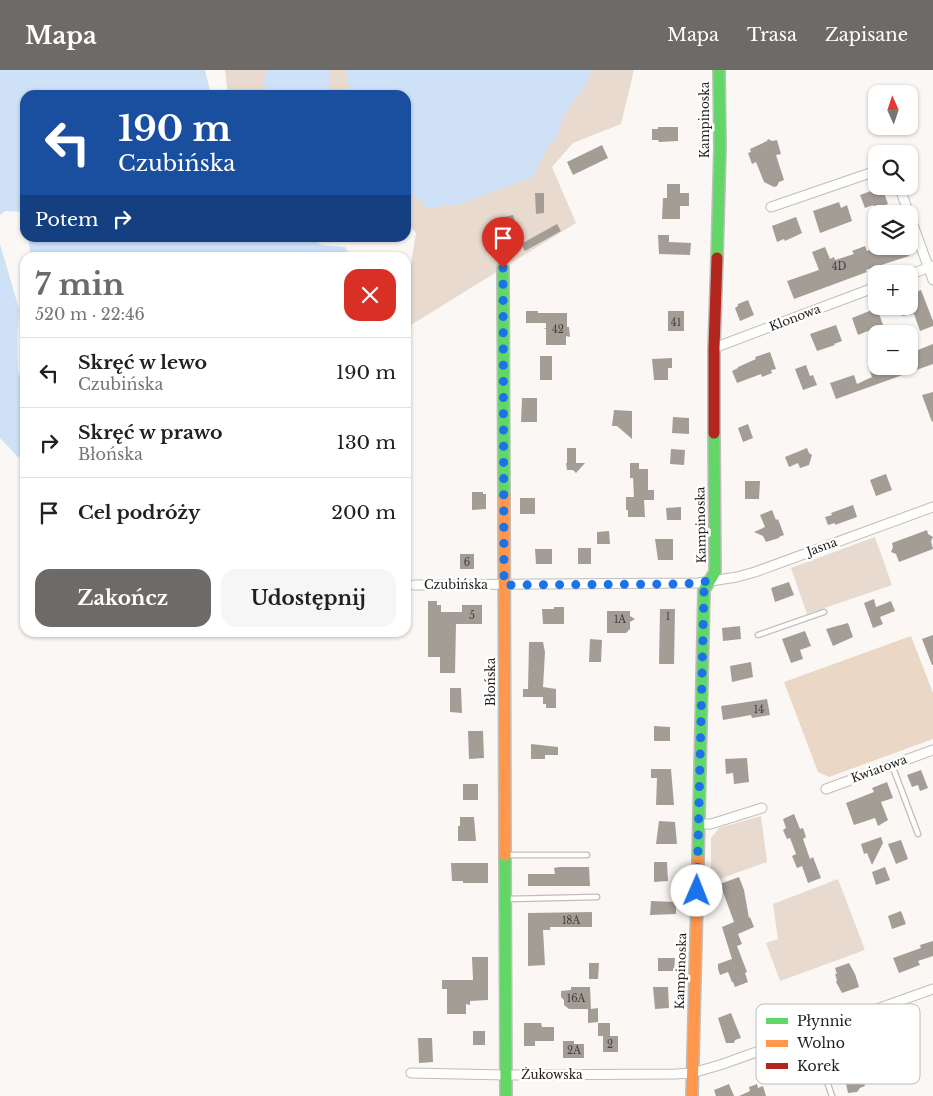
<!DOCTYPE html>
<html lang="pl">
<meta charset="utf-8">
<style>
:root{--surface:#fff;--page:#f6f6f6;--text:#202124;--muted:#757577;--line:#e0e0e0;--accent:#6d6a67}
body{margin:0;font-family:"Libre Baskerville",serif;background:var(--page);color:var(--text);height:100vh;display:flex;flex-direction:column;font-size:19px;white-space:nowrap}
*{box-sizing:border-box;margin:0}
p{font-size:16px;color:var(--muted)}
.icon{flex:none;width:28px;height:28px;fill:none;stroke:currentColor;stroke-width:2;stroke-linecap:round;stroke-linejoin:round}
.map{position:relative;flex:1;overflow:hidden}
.details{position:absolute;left:20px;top:182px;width:391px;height:385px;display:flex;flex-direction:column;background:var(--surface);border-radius:15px;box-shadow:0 1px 4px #0004}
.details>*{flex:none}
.guide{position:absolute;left:20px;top:20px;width:391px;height:152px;border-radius:15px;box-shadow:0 1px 4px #0004;background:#1a4fa0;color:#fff;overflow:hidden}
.needle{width:32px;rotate:357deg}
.fabs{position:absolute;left:868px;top:15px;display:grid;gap:10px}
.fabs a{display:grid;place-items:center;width:50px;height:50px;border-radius:10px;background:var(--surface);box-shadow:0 1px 4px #0004;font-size:25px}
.pin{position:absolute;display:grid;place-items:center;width:42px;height:42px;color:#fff;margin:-51px -21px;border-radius:50% 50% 50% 0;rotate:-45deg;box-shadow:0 0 5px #0007}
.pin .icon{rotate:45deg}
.me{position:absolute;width:55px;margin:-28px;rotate:1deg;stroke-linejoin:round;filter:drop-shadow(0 0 4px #0008)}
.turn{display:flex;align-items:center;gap:18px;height:105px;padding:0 15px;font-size:22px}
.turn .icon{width:65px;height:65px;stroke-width:2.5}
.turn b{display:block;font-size:35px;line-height:42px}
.then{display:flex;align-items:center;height:48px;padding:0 15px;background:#0003;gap:10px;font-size:19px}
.round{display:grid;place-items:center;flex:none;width:52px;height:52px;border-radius:15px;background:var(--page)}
.headline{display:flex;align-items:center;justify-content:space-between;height:85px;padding:0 15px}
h1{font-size:30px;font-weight:700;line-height:38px;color:var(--accent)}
.primary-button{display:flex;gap:10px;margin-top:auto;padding:10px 15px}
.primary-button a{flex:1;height:58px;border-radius:15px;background:var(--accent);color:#fff;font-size:20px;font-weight:700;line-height:58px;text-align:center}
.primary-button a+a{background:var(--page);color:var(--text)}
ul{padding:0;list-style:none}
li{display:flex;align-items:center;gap:15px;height:70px;padding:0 15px;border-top:1px solid var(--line)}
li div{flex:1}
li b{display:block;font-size:19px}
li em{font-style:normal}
header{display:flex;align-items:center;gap:30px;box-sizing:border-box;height:70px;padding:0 25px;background:var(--accent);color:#fff}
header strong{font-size:24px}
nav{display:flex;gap:28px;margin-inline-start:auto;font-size:18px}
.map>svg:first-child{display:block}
.green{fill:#e8dace}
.forest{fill:#ead7c6}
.water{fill:#cfe1f7}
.building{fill:#a39d96}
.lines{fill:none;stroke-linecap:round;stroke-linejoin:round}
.lane-casing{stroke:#c0bdbb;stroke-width:7}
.street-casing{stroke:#c0bdbb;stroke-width:11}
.fast-casing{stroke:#c0bdbb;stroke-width:14}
.slow-casing{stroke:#c0bdbb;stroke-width:14}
.jam-casing{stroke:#c0bdbb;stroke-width:14}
.lane{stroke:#fefefd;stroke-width:4.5}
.street{stroke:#fefefd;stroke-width:9}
.fast{stroke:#63d668;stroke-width:11}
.slow{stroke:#ff974d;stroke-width:11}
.jam{stroke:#b3261e;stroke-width:11}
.route{stroke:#1a73e8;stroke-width:9;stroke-dasharray:0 16.2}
.labels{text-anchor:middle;stroke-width:5;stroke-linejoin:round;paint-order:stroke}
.number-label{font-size:10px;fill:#423e3a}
.street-label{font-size:12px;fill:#211e1b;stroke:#fff}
.key{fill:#fff;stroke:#bcbcbb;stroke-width:1}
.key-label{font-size:14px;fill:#211e1b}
</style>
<header>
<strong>Mapa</strong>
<nav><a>Mapa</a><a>Trasa</a><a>Zapisane</a></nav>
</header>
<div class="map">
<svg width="933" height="1026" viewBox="0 0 933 1026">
<rect width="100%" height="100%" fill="#faf7f4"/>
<!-- green -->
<path class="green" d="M225 0H634L621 54 573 73 552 97 576 153 406 258 408 213 416 163 406 152V25H228Z
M875 467 892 515 807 544 791 498Z
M761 746 767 792 711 812V768L719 758Z
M838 809 865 880 780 911 766 873 778 869 773 834Z"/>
<!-- forest -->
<path class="forest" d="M911 566 933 623V669L829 707 818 702 784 612Z"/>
<!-- water -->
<path class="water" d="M0 0H205L211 25H25V144V142L5 141 0 145Z
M267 0H329L330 25H265L264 9Z
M345 0H592L585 17 565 42 556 69 551 73 544 83 534 106 462 134 428 138 406 118V25H351Z
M28 168H311L322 175 345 177 351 187H31Z
M0 174 19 239 17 270 18 301 25 323V386L18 387 0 368Z"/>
<!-- building -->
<path class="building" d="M658 57H678V71L659 72 658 70H652V59H658Z
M768 69 772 71 777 70 781 84 776 85 784 110 779 112 777 116 774 117 764 112 756 92 752 94 748 83 751 82 750 79 767 71Z
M602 75 608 88 573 105 567 92Z
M667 114H680V123H689V136H680V149H662L663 128H667Z
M882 117 888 134 875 139 873 135 865 138 860 125Z
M535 123H544V143L536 144Z
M839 132 841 138 847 135 852 151 820 163 813 141Z
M513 145 518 162 499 167 495 149Z
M796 147 802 163 785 171 784 169 777 172 772 156Z
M557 154 561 161 525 181 521 174Z
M658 165H669V172L691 173 690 185 659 184Z
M865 176 867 181 880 176H906L909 186 866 200 867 202 794 229 787 211 819 200 812 182 825 177 830 189 834 187 835 190 854 184 852 181Z
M921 220 933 251V256L920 261 914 244 902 246 898 236H909V225Z
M748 230 754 245 740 251 735 238 738 236V234Z
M877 238 883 255 858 265 852 248Z
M526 241H538V243H567V257H569L570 267 566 266V275H546V259L543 258H546V253H526Z
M668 241H684V261H668Z
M836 255 842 271 834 274 835 275 817 281 810 264Z
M933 274V294L836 329 830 313 854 305 857 314 872 307 868 296H918L913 282Z
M770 282 776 299 771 300 772 303 762 307 761 304 737 313 732 301 738 298V297L756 289 755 287Z
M540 286H552V310H540Z
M672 288V298H668V310H654L652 289Z
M806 295 810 306 813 305 817 315 803 320 795 299Z
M933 322V351L932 352 922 325Z
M522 328H537V352H521Z
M614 340 632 341V369L617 356H612Z
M673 347 689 348V364L672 363Z
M748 354 753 368 743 372 738 358Z
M567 378H576V393H585L576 403 573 400H567L566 393H567Z
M807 378 809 383 812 385 809 395 800 398 798 393 789 397 785 387Z
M671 379 685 380 684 395 670 394Z
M630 393H639V399H648V420H654V430H644L645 447H628V440H626V427H634L633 408H630Z
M886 404 892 420 876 426 870 410Z
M745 411H760L759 429H745Z
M472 422H483V424H486V439L472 440Z
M520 428H535V444H520Z
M853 435 857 447 835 455V453L828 455 825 447 832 445 831 443Z
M681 437V450H667L666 438Z
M772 440 776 450 778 449 784 465 779 467V468L766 472 763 466 754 462 765 457 760 445Z
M927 460 928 464 933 467 931 471 933 479 899 492 896 484 891 482 893 477 892 473Z
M609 461 610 474H597V462Z
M655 469H673V490H658Z
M578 478H591V494H578Z
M535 479H552V494H536Z
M460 484H474V499H460Z
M789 512 794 525 775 532 771 518Z
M874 529 876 537 891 531 895 541 880 547 883 554 873 558 864 533Z
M428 531H437V535H441V542H462V535H482V554H456L455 603H440V587H428Z
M554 537H564V554H543L542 539H554Z
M660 539H675L674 594H659Z
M607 541H630V546L635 549 630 552V559L626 563H607Z
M848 553 853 567 833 576 826 559Z
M740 556 741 569 723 571 722 558Z
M805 561 811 576 800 580 803 589 791 593 782 569Z
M933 565V595H932L922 569Z
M590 569 602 570 601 592H589Z
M529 572H543L545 582 543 617 556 619V638H546V634H543V627H523V619H528Z
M751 592 753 607 732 612 730 596Z
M450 618H461L462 643 450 642Z
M767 629 770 645 752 648 751 645 723 650 721 636Z
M654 656 670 657V671H654Z
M468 661H483L484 688 469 689Z
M531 674 558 677V685H545V689H531Z
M747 688 749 712 734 714 733 703 726 704 725 689Z
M651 699H671L674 735H656L657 708H651Z
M921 700 928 718 920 721 918 715 912 717 907 705Z
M887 712 893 728 881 732 888 750 878 756 875 748 854 755 846 733 874 722 872 718Z
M463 714H478V730H463Z
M794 744 800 759 803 758 806 767 803 769 810 789 813 787 821 808 808 813 802 796 797 798 792 786 796 784 790 768 787 769 783 760 786 758 783 749Z
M460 747H474L476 771H458V756H460Z
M659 751 675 752 677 774H656Z
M881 767 883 773 872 795 867 783 864 784 861 774Z
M901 770 908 789 896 794 888 774Z
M654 792H667L668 811 654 812Z
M451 793H488V813H463V811H452Z
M559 797H589L590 816H528V804H555L554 798Z
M885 797 890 810 876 815 872 802Z
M739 807 744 820 749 848 750 847 754 857 738 864 742 874 737 876 747 902 745 903 748 912 735 917 733 912H732L728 902 720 905 718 899V894L732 889 722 857 734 852 720 814Z
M651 831 676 832V844L650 845Z
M901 841 906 854 892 859 888 846Z
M592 842V857H550V860H543L545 895 528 896V843Z
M933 871V886L918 891 920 895 899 903 893 888 921 878 920 875Z
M472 887H488V930L470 931V935L466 934V944H447V919H442V910H473Z
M658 888H675L674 901H658Z
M589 893H599L598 909H589Z
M849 893 855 904 859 917 842 923 836 912 837 910 835 904H837L835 898Z
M571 917H590L591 939 598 938V952L588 953V939H569L564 935V930L561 927V921L571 920Z
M653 917H668L669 938 655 939Z
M731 943 741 968 735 970 734 973H726L718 948Z
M524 953H541L542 957H554V971H535V976H524Z
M598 953H610V966H618V982H603V966H598Z
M473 961H485V975H473Z
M418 968H432L433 992 419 993Z
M563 971H574V974H584V988H563Z
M890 997 895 1011 886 1014 881 1000Z
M859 999 865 1016 860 1018 857 1022 848 1023 844 1004Z
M729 1014 734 1026H716L714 1020Z
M757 1014 758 1018 763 1016 766 1026H739L750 1021 749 1017Z"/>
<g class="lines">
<defs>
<path id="lane" d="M758 565 824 542
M892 695 918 764
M507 785H587
M508 829 597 827
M810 963 832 1026"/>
<path id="street" d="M899 116 933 210
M771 137 876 101
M909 205 932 196
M714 278 876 217
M414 515 698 513 737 507 755 502 933 437
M826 719 933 680
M699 754H711L762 738
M411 1003 506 1005 675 1004 692 1003 720 995 933 919"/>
<path id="fast" d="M717 188 720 77 719 0
M503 198 504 427
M505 785 506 1026
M698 790 704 520 715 502 714 363"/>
<path id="slow" d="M504 427 505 785
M692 1026 698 790"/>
<path id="jam" d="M714 363V278L717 188"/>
</defs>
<!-- lane casing -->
<use href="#lane" class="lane-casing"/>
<!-- street casing -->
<use href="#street" class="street-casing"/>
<!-- fast casing -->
<use href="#fast" class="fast-casing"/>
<!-- slow casing -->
<use href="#slow" class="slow-casing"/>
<!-- jam casing -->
<use href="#jam" class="jam-casing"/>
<!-- lane -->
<use href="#lane" class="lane"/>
<!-- street -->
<use href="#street" class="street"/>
<!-- fast -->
<use href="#fast" class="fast"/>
<!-- slow -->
<use href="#slow" class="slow"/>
<!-- jam -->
<use href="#jam" class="jam"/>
</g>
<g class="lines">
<!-- route -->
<path class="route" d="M503 198 504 515 685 514 709 511 704 520 697 821"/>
</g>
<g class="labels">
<!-- number labels -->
<g class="number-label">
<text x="839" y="200">4D</text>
<text x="676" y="256">41</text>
<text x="558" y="263">42</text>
<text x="467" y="496">6</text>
<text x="472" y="549">5</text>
<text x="668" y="550">1</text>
<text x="620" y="553">1A</text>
<text x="759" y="643">14</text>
<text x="571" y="854">18A</text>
<text x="576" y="932">16A</text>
<text x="610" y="978">2</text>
<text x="574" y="984">2A</text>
</g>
<!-- street labels -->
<g class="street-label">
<text transform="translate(705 50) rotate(-90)" y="4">Kampinoska</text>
<text transform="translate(795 248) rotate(-21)" y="4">Klonowa</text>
<text transform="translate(701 455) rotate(-91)" y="4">Kampinoska</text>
<text transform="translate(822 477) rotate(-20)" y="4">Jasna</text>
<text x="456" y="519">Czubińska</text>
<text transform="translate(491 612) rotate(-90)" y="4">Błońska</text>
<text transform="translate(879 699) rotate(-20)" y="4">Kwiatowa</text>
<text transform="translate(681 901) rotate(-88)" y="4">Kampinoska</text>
<text x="552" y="1009">Żukowska</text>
</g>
</g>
<!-- legend -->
<rect x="756" y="934" width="164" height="80" rx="8" class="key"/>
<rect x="766" y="948" width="22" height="6" fill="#63d668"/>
<rect x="766" y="970" width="22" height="7" fill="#ff974d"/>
<rect x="766" y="993" width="22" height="6" fill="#b3261e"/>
<g class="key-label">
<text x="797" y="956">Płynnie</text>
<text x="797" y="978">Wolno</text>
<text x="797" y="1001">Korek</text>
</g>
</svg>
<div class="fabs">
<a><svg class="needle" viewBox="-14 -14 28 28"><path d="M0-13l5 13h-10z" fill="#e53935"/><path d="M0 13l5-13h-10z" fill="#757577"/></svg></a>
<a><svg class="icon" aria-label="search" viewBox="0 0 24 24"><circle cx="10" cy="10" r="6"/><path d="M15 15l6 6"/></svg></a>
<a><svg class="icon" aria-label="layers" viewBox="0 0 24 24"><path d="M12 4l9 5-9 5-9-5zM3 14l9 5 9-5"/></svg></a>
<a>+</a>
<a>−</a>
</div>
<div class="pin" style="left:503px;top:198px;background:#d93025"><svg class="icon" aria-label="arrive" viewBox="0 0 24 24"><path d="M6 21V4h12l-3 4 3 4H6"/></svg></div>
<svg class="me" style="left:697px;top:821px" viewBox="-20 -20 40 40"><circle r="19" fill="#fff"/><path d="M0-13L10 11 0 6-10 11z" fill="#1a73e8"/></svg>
<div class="guide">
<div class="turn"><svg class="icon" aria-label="left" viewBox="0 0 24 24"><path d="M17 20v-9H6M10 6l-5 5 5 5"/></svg><div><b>190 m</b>Czubińska</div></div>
<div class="then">Potem<svg class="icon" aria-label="right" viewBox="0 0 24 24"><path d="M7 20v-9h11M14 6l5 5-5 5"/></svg></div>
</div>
<section class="details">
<div class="headline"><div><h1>7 min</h1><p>520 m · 22:46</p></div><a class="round" style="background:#d93025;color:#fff"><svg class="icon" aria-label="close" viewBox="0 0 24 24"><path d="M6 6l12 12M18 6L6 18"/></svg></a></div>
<ul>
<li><svg class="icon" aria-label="left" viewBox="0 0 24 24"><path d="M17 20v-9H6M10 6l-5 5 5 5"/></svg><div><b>Skręć w lewo</b><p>Czubińska</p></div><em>190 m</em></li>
<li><svg class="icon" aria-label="right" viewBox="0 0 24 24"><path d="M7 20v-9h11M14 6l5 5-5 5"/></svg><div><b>Skręć w prawo</b><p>Błońska</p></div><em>130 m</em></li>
<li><svg class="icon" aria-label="arrive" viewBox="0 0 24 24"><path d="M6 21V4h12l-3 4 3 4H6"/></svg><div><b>Cel podróży</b></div><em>200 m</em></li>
</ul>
<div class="primary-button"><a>Zakończ</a><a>Udostępnij</a></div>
</section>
</div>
